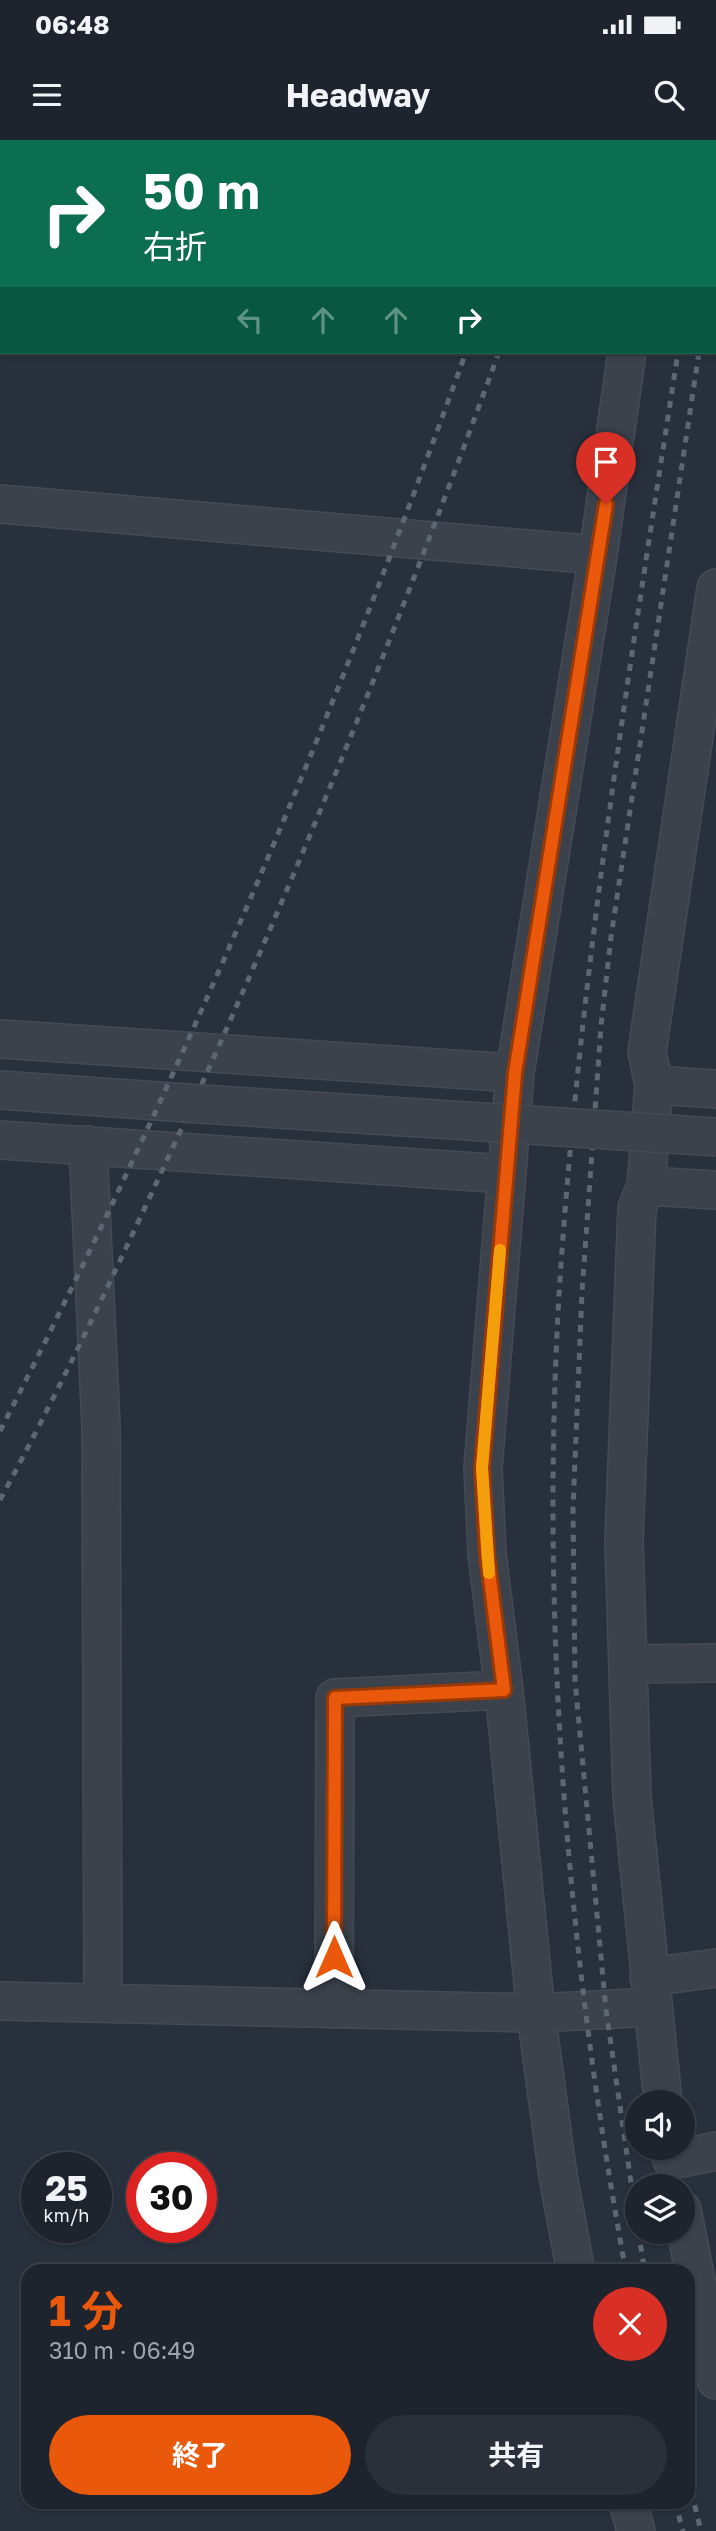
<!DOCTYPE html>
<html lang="ja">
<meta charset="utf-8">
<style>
:root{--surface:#1d242d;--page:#2a3039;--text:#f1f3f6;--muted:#a0a4aa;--line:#3b4149;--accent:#ea580c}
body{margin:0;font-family:"Golos Text","Noto Sans JP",sans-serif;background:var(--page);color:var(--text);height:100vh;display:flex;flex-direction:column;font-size:26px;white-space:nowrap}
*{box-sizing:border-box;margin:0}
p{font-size:23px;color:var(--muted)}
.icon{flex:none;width:38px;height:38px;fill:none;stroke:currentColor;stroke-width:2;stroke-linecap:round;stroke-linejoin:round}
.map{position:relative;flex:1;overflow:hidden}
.side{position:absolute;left:21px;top:2124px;width:674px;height:245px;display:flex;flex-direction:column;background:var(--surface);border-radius:21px;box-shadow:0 2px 5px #0004,0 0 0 2px var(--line)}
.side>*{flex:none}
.hud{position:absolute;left:0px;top:0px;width:718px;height:214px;box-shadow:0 2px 5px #0004,0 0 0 2px var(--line);background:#0b6e4f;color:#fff;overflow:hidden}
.buttons{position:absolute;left:625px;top:1950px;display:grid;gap:14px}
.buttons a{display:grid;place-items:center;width:70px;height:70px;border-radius:50%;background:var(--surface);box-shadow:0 2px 5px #0004,0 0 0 2px var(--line);font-size:35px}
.speed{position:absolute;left:21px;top:2012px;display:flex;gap:14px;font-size:35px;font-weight:700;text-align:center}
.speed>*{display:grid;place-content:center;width:91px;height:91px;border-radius:50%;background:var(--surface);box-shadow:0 2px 5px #0004,0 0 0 2px var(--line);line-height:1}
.speed small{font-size:18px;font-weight:400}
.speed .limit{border:10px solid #d22;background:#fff;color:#111}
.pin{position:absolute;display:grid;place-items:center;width:60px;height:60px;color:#fff;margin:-72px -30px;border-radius:50% 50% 50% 0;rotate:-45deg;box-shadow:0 0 7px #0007}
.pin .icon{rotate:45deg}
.me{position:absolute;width:77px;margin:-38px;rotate:0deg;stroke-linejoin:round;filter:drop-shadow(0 0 5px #0008)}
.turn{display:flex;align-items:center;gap:24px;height:147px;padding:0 28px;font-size:32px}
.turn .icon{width:91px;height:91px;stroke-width:2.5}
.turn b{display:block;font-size:49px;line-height:60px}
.lanes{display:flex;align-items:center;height:66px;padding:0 28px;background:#0003;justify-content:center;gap:35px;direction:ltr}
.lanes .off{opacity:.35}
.round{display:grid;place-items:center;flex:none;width:74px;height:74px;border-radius:37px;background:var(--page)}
.overview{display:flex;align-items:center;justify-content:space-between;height:119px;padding:0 28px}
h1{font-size:42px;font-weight:700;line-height:52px;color:var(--accent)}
.button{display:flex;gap:14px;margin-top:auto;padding:14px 28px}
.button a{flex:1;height:80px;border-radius:42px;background:var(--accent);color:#fff;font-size:28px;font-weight:700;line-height:80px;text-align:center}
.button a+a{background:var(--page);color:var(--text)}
.status{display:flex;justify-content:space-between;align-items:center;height:49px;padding:0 35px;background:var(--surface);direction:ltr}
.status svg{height:19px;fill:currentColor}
header{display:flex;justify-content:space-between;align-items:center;height:91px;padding:0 28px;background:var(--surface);font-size:32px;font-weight:700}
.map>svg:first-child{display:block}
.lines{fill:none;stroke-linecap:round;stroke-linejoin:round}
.minor-casing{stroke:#444b55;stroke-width:40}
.minor{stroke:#3b424c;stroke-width:37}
.rail{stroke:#5d6673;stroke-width:5;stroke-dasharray:7 7;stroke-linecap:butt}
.minor-bridge-casing{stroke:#444b55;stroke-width:40;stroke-linecap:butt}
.minor-bridge{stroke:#3b424c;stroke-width:37}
.route-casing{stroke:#983908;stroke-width:18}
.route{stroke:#ea580c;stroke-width:12}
.slow{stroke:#f59e0b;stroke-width:12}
</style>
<div class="status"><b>06:48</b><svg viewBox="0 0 49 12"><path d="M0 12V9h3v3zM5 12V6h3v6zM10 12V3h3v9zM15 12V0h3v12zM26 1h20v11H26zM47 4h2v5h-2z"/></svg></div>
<header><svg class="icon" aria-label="menu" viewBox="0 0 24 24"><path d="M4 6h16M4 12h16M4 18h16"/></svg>Headway<svg class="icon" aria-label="search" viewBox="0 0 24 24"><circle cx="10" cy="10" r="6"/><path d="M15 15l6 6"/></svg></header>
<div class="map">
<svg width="716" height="2391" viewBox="0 0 716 2391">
<rect width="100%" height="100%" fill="#27303c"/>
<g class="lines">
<defs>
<path id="minor" d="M371 0 392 2
M645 0V2
M0 364 598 415
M0 899 515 933
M654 945 716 949
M0 950 186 963
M0 1000 506 1034
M88 1005 101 1287 103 1863
M646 1046 654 945 647 912 716 448
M628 1524 716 1523
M649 1837 716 1828
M0 1861 536 1873 653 1867
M334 1869 335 1558 504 1550
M663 1962 632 1657 624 1401 637 1068 646 1046 716 1050
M672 2020 716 2011
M682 2070 716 2240
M576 2132 558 2036 536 1873 504 1550 487 1414 483 1328 515 933 598 415 627 212
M628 2362 636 2391"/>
</defs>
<!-- minor casing -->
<use href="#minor" class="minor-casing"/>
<!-- minor -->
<use href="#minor" class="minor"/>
<!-- rail -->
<path class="rail" d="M538 2V0
M570 2V0
M709 2 710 0
M716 108V106
M0 1291C179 942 333 581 466 212
M0 1360C67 1236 126 1109 185 981 300 729 404 472 499 212
M637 2084 606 1870 575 1541 573 1369 582 1152 601 886 611 797 699 212
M638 2091 645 2132
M626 2132C567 1812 540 1480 559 1155 579 838 630 525 678 212
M688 2338 701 2391
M675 2362 683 2391"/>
<defs>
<path id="minor-bridge" d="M186 963 716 997"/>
</defs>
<!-- minor-bridge casing -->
<use href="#minor-bridge" class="minor-bridge-casing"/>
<!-- minor-bridge -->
<use href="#minor-bridge" class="minor-bridge"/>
</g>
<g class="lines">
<defs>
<path id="route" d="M334 1817 335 1558 504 1550 487 1414 482 1328 515 933 606 364"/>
</defs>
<!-- route casing -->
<use href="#route" class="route-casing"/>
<!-- route -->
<use href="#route" class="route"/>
<!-- slow -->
<path class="slow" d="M489 1433 482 1328 500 1110"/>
</g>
</svg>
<div class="buttons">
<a><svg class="icon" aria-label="sound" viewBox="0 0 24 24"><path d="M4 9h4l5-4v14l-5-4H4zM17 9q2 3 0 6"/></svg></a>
<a><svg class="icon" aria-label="layers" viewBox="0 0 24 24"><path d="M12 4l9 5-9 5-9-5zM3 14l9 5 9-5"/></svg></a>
</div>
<div class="speed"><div>25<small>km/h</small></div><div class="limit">30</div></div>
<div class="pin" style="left:606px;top:364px;background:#d93025"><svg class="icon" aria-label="arrive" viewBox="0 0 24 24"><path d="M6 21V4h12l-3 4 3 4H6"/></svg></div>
<svg class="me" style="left:334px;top:1817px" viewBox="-20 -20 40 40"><path d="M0-17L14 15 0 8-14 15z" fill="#ea580c" stroke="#fff" stroke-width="4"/></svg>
<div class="hud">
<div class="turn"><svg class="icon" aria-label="right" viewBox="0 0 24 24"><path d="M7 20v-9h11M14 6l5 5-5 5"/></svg><div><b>50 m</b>右折</div></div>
<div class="lanes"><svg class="icon off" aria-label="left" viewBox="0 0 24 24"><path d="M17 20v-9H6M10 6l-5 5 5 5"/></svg><svg class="icon off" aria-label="ahead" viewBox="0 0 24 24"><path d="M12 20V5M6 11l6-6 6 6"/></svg><svg class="icon off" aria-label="ahead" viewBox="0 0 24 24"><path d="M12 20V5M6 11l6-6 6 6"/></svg><svg class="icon" aria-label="right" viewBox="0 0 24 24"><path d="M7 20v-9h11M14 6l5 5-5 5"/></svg></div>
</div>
<section class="side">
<div class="overview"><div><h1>1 分</h1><p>310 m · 06:49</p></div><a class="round" style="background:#d93025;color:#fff"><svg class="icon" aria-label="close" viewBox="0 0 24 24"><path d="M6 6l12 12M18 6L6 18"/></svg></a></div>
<div class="button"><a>終了</a><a>共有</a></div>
</section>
</div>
